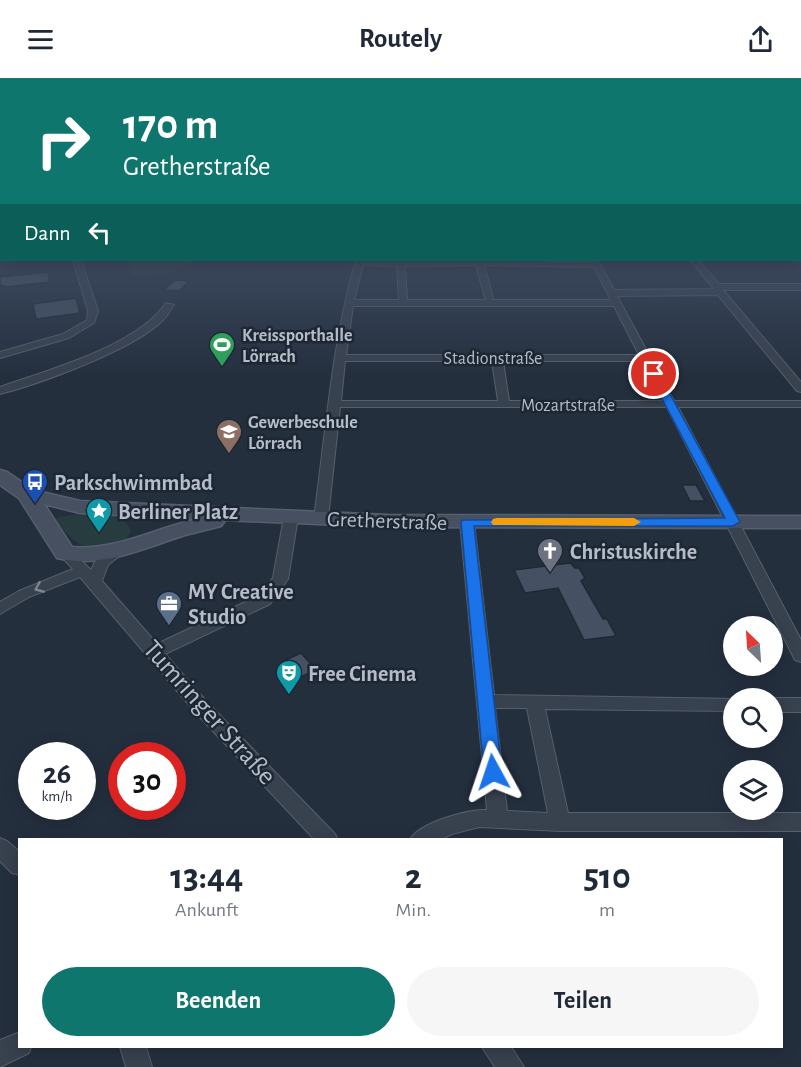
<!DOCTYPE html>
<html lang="de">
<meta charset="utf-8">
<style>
:root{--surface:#fff;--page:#f6f6f7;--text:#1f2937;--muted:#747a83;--accent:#0f766e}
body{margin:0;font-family:"Alegreya Sans",sans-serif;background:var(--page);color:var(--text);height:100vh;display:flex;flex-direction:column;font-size:22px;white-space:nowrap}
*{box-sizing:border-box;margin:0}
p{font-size:20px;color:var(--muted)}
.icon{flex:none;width:33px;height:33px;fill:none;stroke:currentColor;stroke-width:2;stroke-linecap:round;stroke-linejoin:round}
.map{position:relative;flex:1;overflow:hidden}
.side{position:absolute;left:18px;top:760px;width:765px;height:210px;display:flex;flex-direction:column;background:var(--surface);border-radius:0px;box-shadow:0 3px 15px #0003}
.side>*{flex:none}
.guide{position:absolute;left:0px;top:0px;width:801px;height:183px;box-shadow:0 3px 15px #0003;background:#0f766e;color:#fff;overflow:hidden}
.needle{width:39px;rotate:335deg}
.controls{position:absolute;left:723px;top:538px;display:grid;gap:12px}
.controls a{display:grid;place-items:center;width:60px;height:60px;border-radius:50%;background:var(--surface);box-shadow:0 3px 15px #0003;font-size:30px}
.speed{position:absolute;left:18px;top:664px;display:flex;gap:12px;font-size:30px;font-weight:700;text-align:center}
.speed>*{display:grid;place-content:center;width:78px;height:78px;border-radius:50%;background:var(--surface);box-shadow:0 3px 15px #0003;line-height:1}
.speed small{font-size:15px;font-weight:400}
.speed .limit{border:9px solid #d22;background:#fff;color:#111}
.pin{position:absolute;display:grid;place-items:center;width:51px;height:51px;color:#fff;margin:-26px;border:3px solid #fff;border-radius:50%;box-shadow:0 2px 6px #0007}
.me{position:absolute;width:66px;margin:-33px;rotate:355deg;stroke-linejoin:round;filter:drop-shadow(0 0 4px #0008)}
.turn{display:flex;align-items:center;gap:21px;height:126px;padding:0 24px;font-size:27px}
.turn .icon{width:78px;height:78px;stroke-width:2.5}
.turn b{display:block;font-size:42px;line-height:51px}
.then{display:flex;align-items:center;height:57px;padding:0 24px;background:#0003;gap:12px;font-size:22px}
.eta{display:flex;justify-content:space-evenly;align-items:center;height:102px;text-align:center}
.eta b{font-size:36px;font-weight:700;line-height:42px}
.action{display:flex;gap:12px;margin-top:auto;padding:12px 24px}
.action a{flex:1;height:69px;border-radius:36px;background:var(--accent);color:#fff;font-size:24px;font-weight:700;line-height:69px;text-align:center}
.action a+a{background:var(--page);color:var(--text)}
header{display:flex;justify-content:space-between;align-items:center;height:78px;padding:0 24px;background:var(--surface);font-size:27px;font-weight:700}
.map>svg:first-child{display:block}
.green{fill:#263c3f}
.building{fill:#455162;stroke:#1f2835;stroke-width:1.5}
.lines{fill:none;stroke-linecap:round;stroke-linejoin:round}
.minor-casing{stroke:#565f6c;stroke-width:2}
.secondary-casing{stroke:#565f6c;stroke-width:3}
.minor{fill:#38414e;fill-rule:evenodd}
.secondary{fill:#465061;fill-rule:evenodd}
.oneway{stroke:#7c8592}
.route{fill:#1a73e8;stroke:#114b97;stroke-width:1.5}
.slow{fill:#f59e0b}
.labels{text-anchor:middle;stroke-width:5;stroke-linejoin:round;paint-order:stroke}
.far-poi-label{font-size:18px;font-weight:bold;fill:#b4bcc9;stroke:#1d2633;text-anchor:start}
.far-street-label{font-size:18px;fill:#b4bcc9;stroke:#1d2633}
.poi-label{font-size:22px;font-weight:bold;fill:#b4bcc9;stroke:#1d2633;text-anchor:start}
.street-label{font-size:22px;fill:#b4bcc9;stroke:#1d2633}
.near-street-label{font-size:27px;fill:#b4bcc9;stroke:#1d2633}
</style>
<header><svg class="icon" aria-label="menu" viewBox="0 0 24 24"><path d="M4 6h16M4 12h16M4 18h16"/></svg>Routely<svg class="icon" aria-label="share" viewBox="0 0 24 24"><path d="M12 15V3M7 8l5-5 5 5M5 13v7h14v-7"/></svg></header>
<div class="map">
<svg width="801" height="989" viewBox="0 0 801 989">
<rect width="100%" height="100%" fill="#242f3e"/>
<!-- green -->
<path class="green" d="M126 182H197L166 195 133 199Z
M77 436 108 437 123 441 131 452C126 468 104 478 88 471 75 465 65 453 54 443L59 439Z"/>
<!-- building -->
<path class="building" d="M48 194 50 204 6 209 0 207V199Z
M175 202 189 203 179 213 164 212Z
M76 220 80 235 36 241 33 226Z
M682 407H696L705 423H690Z
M570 485 575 490H579L585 500 581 503 603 541H607L616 558 584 562 558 510 525 515 514 492Z
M301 575 316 592 296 601 281 584Z"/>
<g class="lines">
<defs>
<path id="minor" d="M0 160H2V163H0Z
M73 182H81L98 233 94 245 69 260 0 280V274L63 256 87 242 88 233Z
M356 182H479L591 184 590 182H598L614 212 714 211 690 182H698L719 206H801V212H723L801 304V314L797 313 718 217 617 218 674 323H801V329H678L801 562V584L795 582 793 578 667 329H340L328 440 321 444 316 443 314 440C326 353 332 264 356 182ZM363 187 397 188 399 222H354ZM476 187 485 220 487 222H407L405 188ZM484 187 594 189 611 222H491L493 220ZM353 228H614L639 277H346ZM345 283H492L498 323H341ZM503 283H642L663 323H509Z
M166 225 174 227C170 232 168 238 163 242 135 271 40 306 0 316V309C48 292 137 268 166 225Z
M291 435 298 439 288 501 270 526 165 576 207 624 335 756 338 762H315L195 634 80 499 29 519 0 536V524L19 513 73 491 58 475 60 472H70L91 492 96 482 117 470 124 474 108 487 102 503 157 566 258 518 273 500 284 439Z
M467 440 474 444 494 617 739 621H734V633L545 631 568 735H801V753H560L479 749 452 756 439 762H410C418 745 468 731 487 732L460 444ZM495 630H527L548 735 507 733Z
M772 620H801V634H772V621H770Z
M0 760 7 763 20 774V797L12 795 0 783Z
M20 954V969H31L29 975 0 989V962Z
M120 969H146L152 989H126Z
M482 969H511L524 989H495Z"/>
<path id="secondary" d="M0 392 7 394 33 412 80 423 388 437 801 438V450L388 449 223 442 224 444 221 448C209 451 197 454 185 457 144 470 101 491 57 480L19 420 0 407ZM44 426 80 435 199 441C156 449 117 473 72 469Z"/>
</defs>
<!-- minor casing -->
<use href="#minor" class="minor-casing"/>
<!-- secondary casing -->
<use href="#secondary" class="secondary-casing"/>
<!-- minor -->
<use href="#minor" class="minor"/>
<!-- secondary -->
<use href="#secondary" class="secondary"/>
</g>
<!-- one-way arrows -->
<defs><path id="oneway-chevron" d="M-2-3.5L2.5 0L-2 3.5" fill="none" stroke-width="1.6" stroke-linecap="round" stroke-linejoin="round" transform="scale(1.5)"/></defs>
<use class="oneway" href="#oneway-chevron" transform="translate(39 510) rotate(157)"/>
<!-- sky -->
<linearGradient id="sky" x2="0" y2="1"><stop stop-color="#141a22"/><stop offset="0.54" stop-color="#3f4d63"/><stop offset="1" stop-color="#3f4d63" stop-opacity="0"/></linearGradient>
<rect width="801" height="299" fill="url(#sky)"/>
<!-- route -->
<path class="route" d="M650 293 659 296 740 444 733 448H474L502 694 499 699 493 701 487 699 484 694 461 444 463 442 725 440 649 296Z"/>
<!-- slow -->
<path class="slow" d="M497 440H634L641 444 634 448 493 447 491 444 493 441Z"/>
<!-- icons -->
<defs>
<symbol id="stadium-pin" viewBox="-11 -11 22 30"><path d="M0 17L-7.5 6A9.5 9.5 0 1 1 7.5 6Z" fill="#2e9e5b" stroke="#1d2633"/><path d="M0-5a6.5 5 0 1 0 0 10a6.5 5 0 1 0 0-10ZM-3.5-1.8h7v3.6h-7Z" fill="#fff"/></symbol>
<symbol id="university-pin" viewBox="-11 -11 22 30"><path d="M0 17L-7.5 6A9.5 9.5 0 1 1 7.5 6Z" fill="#8d6e63" stroke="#1d2633"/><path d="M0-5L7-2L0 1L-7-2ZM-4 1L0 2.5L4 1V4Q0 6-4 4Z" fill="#fff"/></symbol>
<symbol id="bus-pin" viewBox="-11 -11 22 30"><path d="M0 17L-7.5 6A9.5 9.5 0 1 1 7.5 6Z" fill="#1a4fb4" stroke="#1d2633"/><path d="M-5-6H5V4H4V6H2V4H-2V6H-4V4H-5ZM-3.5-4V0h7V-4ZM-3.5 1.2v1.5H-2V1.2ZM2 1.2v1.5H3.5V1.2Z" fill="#fff"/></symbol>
<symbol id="sight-pin" viewBox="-11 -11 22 30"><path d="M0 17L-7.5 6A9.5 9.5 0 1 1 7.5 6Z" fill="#0f9aa8" stroke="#1d2633"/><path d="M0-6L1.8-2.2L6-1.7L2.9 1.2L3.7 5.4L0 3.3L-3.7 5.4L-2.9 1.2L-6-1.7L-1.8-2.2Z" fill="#fff"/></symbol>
<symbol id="church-pin" viewBox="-11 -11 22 30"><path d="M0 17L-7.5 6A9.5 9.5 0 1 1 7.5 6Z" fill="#6b7280" stroke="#1d2633"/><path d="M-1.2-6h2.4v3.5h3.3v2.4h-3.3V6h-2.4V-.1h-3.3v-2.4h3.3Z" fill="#fff"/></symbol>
<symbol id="office-pin" viewBox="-11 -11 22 30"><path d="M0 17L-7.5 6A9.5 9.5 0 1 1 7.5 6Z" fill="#5c6f8a" stroke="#1d2633"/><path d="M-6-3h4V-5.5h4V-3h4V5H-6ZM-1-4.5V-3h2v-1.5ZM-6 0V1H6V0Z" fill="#fff"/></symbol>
<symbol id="theatre-pin" viewBox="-11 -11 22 30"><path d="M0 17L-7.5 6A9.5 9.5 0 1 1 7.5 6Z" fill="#0f9aa8" stroke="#1d2633"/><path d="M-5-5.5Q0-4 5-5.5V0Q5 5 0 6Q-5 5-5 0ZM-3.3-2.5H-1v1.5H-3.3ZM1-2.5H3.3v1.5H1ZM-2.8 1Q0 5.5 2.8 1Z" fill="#fff"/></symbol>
</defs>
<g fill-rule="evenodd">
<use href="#stadium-pin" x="207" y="252" width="30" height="40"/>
<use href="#university-pin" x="214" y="339" width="30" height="40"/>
<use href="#bus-pin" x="20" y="389" width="30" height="40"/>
<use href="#sight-pin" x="84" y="418" width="30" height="40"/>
<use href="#church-pin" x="535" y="458" width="30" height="40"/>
<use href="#office-pin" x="154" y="511" width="30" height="40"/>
<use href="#theatre-pin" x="274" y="580" width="30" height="40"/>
</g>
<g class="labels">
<!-- far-poi labels -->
<g class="far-poi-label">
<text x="242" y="263">Kreissporthalle<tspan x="242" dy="21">Lörrach</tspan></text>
<text x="248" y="350">Gewerbeschule<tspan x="248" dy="21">Lörrach</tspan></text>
</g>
<!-- far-street labels -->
<g class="far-street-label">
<text x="493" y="286">Stadionstraße</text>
<text x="568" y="333">Mozartstraße</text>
</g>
<!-- poi labels -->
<g class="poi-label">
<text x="54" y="412">Parkschwimmbad</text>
<text x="118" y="441">Berliner Platz</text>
<text x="570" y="481">Christuskirche</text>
<text x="188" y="521">MY Creative<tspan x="188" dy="25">Studio</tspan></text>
<text x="308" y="603">Free Cinema</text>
</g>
<!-- street labels -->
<g class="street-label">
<text transform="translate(387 442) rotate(2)" y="8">Gretherstraße</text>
</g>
<!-- near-street labels -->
<g class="near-street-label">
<text transform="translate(210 634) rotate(48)" y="9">Tumringer Straße</text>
</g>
</g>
</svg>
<div class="controls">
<a><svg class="needle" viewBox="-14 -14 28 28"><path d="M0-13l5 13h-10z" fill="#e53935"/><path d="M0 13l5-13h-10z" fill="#747a83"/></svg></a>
<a><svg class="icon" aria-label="search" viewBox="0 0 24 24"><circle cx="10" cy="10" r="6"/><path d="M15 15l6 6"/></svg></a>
<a><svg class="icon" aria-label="layers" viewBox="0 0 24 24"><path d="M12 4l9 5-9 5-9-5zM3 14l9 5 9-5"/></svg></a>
</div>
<div class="speed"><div>26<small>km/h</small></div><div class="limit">30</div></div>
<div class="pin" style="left:654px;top:296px;background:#d93025"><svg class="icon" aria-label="arrive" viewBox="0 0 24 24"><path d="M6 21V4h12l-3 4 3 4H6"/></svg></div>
<svg class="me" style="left:493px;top:694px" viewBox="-20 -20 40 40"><path d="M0-17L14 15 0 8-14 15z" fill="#1a73e8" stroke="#fff" stroke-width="4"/></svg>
<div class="guide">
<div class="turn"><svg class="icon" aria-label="right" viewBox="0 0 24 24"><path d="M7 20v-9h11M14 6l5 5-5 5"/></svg><div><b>170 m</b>Gretherstraße</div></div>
<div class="then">Dann<svg class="icon" aria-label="left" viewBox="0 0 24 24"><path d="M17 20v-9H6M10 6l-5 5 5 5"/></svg></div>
</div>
<section class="side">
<div class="eta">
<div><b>13:44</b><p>Ankunft</p></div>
<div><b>2</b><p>Min.</p></div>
<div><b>510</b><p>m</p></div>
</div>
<div class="action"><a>Beenden</a><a>Teilen</a></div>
</section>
</div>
